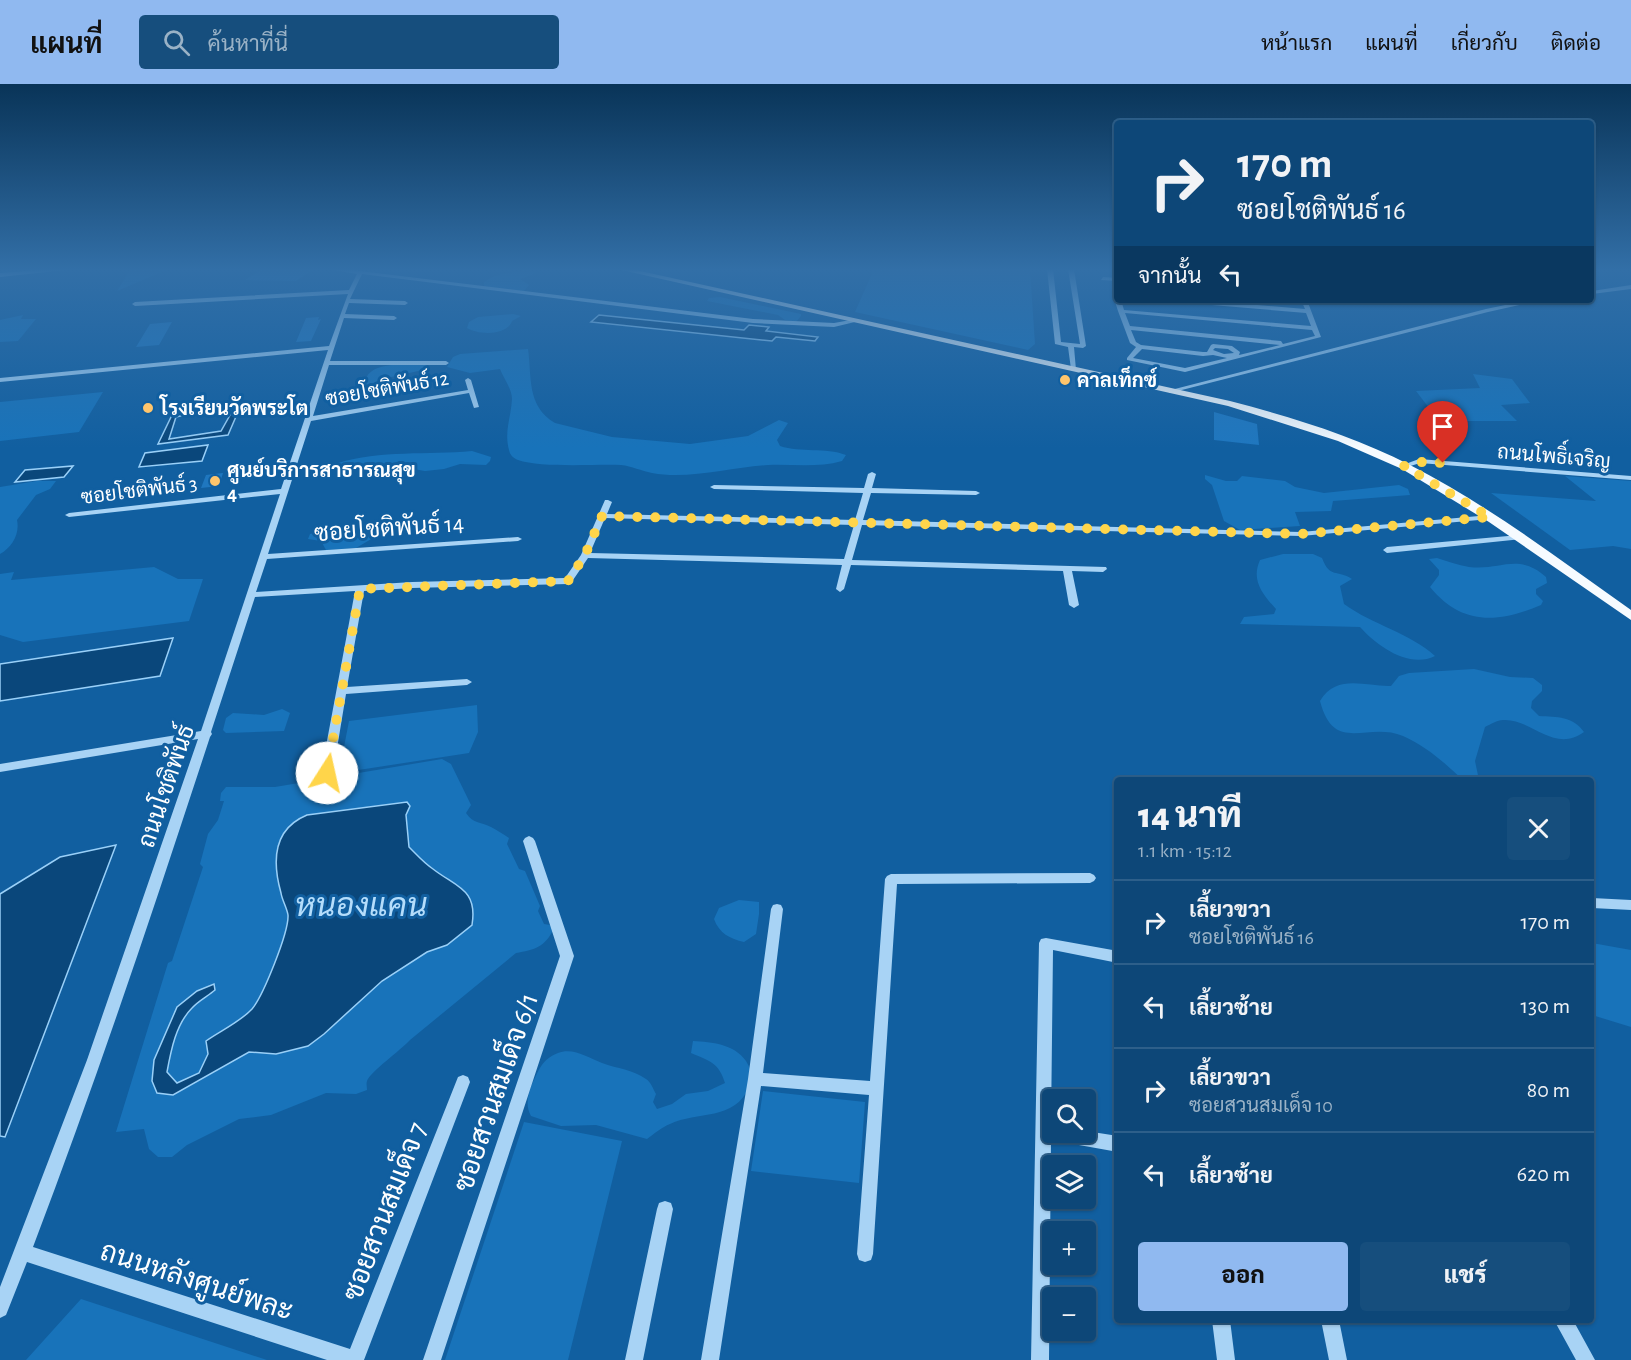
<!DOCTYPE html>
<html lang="th">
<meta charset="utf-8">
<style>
:root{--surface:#0d4778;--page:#164e7d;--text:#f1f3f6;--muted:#9ab2c6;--line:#2d5f8a;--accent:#90b9f0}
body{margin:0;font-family:"Alegreya Sans",Sarabun,sans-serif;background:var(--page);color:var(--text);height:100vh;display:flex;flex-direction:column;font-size:22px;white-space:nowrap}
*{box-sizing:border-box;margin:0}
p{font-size:20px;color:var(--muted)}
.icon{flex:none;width:33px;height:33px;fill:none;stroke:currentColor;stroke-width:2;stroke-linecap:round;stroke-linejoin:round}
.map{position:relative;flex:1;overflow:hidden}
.details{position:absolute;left:1114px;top:693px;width:480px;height:546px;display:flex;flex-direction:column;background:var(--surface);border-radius:6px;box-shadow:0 2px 4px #0004,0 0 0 2px var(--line)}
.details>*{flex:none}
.banner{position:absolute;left:1114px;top:36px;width:480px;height:183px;border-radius:6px;box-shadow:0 2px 4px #0004,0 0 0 2px var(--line);background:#0d4778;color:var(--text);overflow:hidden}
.fabs{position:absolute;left:1042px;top:1005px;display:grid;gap:12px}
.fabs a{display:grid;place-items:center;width:54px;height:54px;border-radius:6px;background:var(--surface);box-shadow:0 2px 4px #0004,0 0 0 2px var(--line);font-size:30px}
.pin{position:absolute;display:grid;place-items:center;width:51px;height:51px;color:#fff;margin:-62px -26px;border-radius:50% 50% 50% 0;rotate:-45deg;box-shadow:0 0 6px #0007}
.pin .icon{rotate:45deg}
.me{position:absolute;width:66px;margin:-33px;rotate:10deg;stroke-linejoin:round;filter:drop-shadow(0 0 4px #0008)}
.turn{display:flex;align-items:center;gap:21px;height:126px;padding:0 24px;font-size:27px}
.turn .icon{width:78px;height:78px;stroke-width:2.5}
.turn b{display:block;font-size:42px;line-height:51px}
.then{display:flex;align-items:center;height:57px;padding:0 24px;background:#0003;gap:12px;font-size:22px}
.round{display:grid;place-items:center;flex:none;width:63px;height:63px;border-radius:6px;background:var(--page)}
.overview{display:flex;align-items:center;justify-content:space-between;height:102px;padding:0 24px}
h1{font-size:36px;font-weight:800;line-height:45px}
.action{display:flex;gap:12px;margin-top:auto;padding:12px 24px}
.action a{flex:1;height:69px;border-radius:6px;background:var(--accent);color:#111;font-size:24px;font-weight:800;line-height:69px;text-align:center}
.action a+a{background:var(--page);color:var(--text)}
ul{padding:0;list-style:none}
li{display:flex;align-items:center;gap:18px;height:84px;padding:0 24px;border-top:2px solid var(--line)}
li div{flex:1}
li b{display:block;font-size:22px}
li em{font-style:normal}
header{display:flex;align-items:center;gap:36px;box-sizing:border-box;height:84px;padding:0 30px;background:var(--accent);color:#111}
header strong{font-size:28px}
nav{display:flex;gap:33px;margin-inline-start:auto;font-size:21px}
.search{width:420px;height:54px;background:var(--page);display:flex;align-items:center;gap:15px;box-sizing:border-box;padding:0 21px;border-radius:6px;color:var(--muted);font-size:22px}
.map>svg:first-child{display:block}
.green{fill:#1873ba}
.water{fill:#0a477b;stroke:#9ad0f8;stroke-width:1.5}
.building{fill:#1f77bf}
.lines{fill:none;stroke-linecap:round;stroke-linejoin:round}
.minor{fill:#a8d3f5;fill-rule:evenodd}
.major{fill:#f6fbff;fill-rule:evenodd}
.route{stroke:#ffd54a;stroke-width:10;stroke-dasharray:0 18}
.poi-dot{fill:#ffc56c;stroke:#115fa0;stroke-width:2}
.labels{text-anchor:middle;stroke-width:6;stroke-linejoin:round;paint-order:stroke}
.far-poi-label{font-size:20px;font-weight:bold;fill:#fff;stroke:#115fa0;text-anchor:start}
.far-street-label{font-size:20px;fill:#fff;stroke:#115fa0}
.street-label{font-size:24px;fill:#fff;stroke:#115fa0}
.near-street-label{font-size:28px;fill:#fff;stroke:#115fa0}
.near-water-label{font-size:32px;font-style:italic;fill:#b5ddfb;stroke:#115fa0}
</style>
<header>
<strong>แผนที่</strong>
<div class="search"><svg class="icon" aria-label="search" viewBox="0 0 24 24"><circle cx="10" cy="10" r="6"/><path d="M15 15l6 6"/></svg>ค้นหาที่นี่</div>
<nav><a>หน้าแรก</a><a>แผนที่</a><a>เกี่ยวกับ</a><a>ติดต่อ</a></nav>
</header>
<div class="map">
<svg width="1631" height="1276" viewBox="0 0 1631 1276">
<rect width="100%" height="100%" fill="#115fa0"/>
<!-- green -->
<path class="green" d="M131 185H169L117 207Z
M527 185 537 189 520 195 529 201 524 207 513 208 484 202V198C501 186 510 191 527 185Z
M874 185H1030L1035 260 1028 266 855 228Z
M720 213 801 230V232L796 238 785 236 778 231 707 217 709 214Z
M513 230 521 232 512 237C507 252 478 251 467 244L469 238 478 233Z
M23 231 21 235H36L18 257 0 258V236Z
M528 265C532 292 526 322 555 339L612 353 690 360 748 352 779 336 788 339 777 356 780 362C801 369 825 363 846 371L842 377C818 384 793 380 768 381 731 383 689 396 652 389 641 387 632 382 621 381 595 380 540 384 518 376 513 374 510 371 509 366 504 347 511 334 512 315 512 305 504 295 500 285L470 289 447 283 453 273 460 270Z
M423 280 428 282 427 285 387 294 384 300 369 303 364 302C366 275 404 282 423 280Z
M1473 290 1512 295 1530 319 1501 321 1517 337H1439L1416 307 1480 304Z
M103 308 79 348 0 357V318Z
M472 367 491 373 490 377 486 381 460 380 444 385 425 387 396 382 336 383 338 379C379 366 429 371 472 367Z
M1205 391 1226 397H1237L1242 392 1285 397 1295 403 1324 409 1399 401 1408 405 1410 411 1333 417 1331 427 1295 428 1300 442 1240 446 1224 437 1212 401 1205 395Z
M1565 392 1631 397V465L1613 462 1570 466 1491 409 1596 417Z
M37 397H56L50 405 36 411 17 436C20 450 12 463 0 470V403Z
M326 445 368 447 372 449 373 454 356 464 326 466 321 457 308 455 310 450Z
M1283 470H1313L1322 474C1330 495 1337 485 1352 495L1340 502 1344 520C1373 541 1410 549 1435 572 1409 585 1377 562 1360 543L1240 540 1244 533 1274 530 1276 525C1262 510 1251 496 1260 476Z
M1437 474C1447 477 1458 481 1469 483 1501 487 1517 468 1546 493L1547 499 1536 505V510L1543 517 1541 521C1498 539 1462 542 1430 503L1439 491V486L1429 475Z
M154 483 178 495H203L189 537 23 558 0 551V490L14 488 11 496Z
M1474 585 1510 593 1533 594 1542 601V607L1532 617 1531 624 1539 632C1557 633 1573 632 1584 648 1554 670 1531 634 1503 636 1497 636 1491 640 1485 643L1475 677 1479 696H1463C1445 679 1426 662 1403 652 1367 637 1334 671 1320 617 1337 589 1366 603 1391 602L1399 592 1409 589Z
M477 621 478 648 469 669 339 689 349 637Z
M282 625 290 629 284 647 226 649 223 646 226 634 233 629 264 631Z
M442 675 451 680 471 721 466 729C473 740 482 738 491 743 497 746 503 750 509 754L507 760 519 785 525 787 540 822 538 827 544 840 550 841 553 846C545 863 534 866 516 869L410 956C401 966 370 988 367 997 366 1000 367 1003 367 1006L356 1010 326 1009 271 1031 239 1035 187 1061 172 1073H158L149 1065 144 1045 116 1048 168 879 172 877 203 783 200 780 208 750 218 736 224 717H220L221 709 226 703H275Z
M739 816 759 818V830L756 850 744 858C730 855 719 849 714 835L719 824Z
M1592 859 1631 866V943L1592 931Z
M693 957C712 958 734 960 746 977 752 987 753 992 749 1003 735 1037 697 1027 670 1040 662 1043 654 1050 647 1055L596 1041 561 1042 531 1032C525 1021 528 1011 532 1000 539 986 542 975 558 969 573 963 589 974 602 979 618 985 632 985 646 995 651 998 653 1005 656 1010L653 1018 657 1025 672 1020 686 1010 708 1007 725 999C719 979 710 977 691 969Z
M763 1007 865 1018 859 1099 751 1087Z
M524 1038 622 1057 568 1276H445Z
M81 1215 267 1276H26Z"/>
<!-- water -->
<path class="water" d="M599 231 744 246 749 241 769 243 766 247 818 253 815 257 776 253 772 257 591 238Z
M241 321 228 351 158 360 173 329 199 326 198 328 176 333 169 355 221 347 234 324 214 326V324Z
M208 361 202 377 139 383 145 369Z
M73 382 64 393 15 398 25 386Z
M173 554 160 592 0 617V580Z
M407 718 410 722 406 731 409 763C416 770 424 779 433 785 456 803 478 805 472 841L447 861 427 868 382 897 324 950 308 962 276 970 249 968 173 1011 157 1009 152 997 154 976 177 923 197 907 214 900 215 906C208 912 198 917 192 924 176 940 171 966 167 988L177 999 199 989 208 970 206 957C220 947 240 938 252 925 263 912 289 848 288 831 287 824 282 816 281 809 272 777 273 745 307 731Z
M116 761 5 1053 0 1052V810L60 773Z"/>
<!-- building -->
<path class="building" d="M262 185H277L312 186 296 197 245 196Z
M319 233 318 236 321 235 311 257 296 258 306 234Z
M172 238 159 261 136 263 150 240Z
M1214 328 1257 340 1259 361 1214 356Z
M223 389 219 402 201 404 206 391Z"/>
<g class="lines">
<!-- minor -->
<path class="minor" d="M53 185H75L0 193V189Z
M327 185H343L753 235 834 239 856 235 859 237 834 243 753 239 362 190 350 215 405 217 408 219 405 221 349 219 345 230 394 232 397 234 394 236 344 234 330 277H446L449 279 446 281H329L313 332 468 306 465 296 468 294 471 296 479 323 474 324 469 309 311 337 268 470 518 453 522 455 518 457 267 475 256 508 412 498 565 494 581 471 605 416H608L612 418 607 430 855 436 863 409 714 405 710 403 714 401 864 404 868 390 872 388 876 390 872 404 976 407 980 409 976 411 871 409 863 436 1301 448 1490 431 1494 433 1490 435 1301 452 862 441 852 476 1106 483 1107 485 1103 488 1072 487 1079 521 1074 524 1069 521 1063 487 851 481 844 505 840 508 836 505 842 481 588 474 571 499 568 500 412 504 364 507 347 603 467 595 472 598 467 601 346 610 333 689 331 692H323L321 689 355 507 255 513 211 648 212 650 210 653C154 824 97 995 33 1163L350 1265 458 993 463 991 468 993 470 998 364 1276H327L27 1178 6 1231 0 1234V1203L87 976 198 655 0 688V680L201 647 280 410 69 433 65 431 69 429 281 405 328 266 0 298V294L329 262 348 210 135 222 132 220 135 218 349 206 357 190ZM605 434 854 441 844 475 590 469Z
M1047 185H1053L1061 258 1080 260 1068 185H1074L1086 262 1083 264 1074 263 1076 286 1071 285 1068 263 1055 260Z
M1103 193 1118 194V216H1121L1124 226 1311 242 1306 229 1176 218 1173 216H1196L1305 225 1301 216H1307L1321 253 1185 288 1127 276V274L1136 263 1130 259 1118 227 1113 211 1116 197 1101 196ZM1125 229 1312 246 1315 252 1283 260 1281 257 1130 242ZM1131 246 1280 261 1239 271 1240 268 1232 262 1213 260 1211 261 1207 268H1203L1141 261 1136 258ZM1215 264 1228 265 1234 269 1224 270 1213 266ZM1142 265 1203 272 1213 271 1227 274 1185 284 1133 274Z
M1631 201V205L1592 210V207Z
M1530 216H1541L1488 228 1170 309 1167 307 1486 225Z
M1419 375 1631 392V396L1420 379 1404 384 1400 382Z
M1519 451 1523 453 1522 455 1387 469 1383 466 1387 463Z
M529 752 533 754 535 757 574 872 441 1276H423L560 872 523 757 525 754Z
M1090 789 1094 791 1096 794 1094 797 1090 799 897 800 873 1170 871 1176 865 1178 859 1176 857 1170 869 1011 761 1002 719 1276H701L748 995 771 825 773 821 777 820 781 821 783 825 763 989 870 997 885 795 887 792 891 790Z
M1592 814 1631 816V826L1592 824Z
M1046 854 1118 867V879L1053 866 1051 1041H1053V1048H1086V1047L1118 1052V1068L1051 1056 1049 1276H1031L1039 859 1041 855Z
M665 1117 671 1119 673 1125 643 1276H625L657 1125 659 1119Z
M1212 1236H1230L1235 1276H1217Z
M1321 1236H1339L1347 1276H1329Z
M1554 1236H1573L1595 1276H1576Z"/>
<!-- major -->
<path class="major" d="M617 185H631L1230 317C1291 333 1354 352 1410 381 1488 421 1559 475 1631 526V536L1489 438 1402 385 1338 357 1228 322Z"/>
</g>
<!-- sky -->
<linearGradient id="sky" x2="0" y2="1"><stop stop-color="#093458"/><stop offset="0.51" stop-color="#326fa7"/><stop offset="1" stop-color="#326fa7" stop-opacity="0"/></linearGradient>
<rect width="1631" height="364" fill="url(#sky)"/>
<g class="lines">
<!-- route -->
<path class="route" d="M327 689 360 505 568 497 585 471 602 432 1301 450 1490 433 1404 382 1419 378 1443 379"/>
</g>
<!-- markers -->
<g class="poi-dot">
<circle cx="1065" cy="296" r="6"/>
<circle cx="148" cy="324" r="6"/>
<circle cx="215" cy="397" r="6"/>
</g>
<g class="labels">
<!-- far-poi labels -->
<g class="far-poi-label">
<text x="1077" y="303">คาลเท็กซ์</text>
<text x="160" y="331">โรงเรียนวัดพระโต</text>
<text x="227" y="393">ศูนย์บริการสาธารณสุข<tspan x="227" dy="23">4</tspan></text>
</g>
<!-- far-street labels -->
<g class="far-street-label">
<text transform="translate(387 304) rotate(-10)" y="7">ซอยโชติพันธ์ 12</text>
<text transform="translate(1554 372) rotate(5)" y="7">ถนนโพธิ์เจริญ</text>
<text transform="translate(139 406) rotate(-7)" y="7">ซอยโชติพันธ์ 3</text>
</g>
<!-- street labels -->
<g class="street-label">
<text transform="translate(389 444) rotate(-4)" y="8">ซอยโชติพันธ์ 14</text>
<text transform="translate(166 702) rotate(-71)" y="8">ถนนโชติพันธ์</text>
</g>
<!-- near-street labels -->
<g class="near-street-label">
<text transform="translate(495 1008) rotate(-71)" y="10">ซอยสวนสมเด็จ 6/1</text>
<text transform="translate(384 1127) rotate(-69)" y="10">ซอยสวนสมเด็จ 7</text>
<text transform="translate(197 1196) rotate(18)" y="10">ถนนหลังศูนย์พละ</text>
</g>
<!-- near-water labels -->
<g class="near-water-label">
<text x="361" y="832">หนองแคน</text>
</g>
</g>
</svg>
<div class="fabs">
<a><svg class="icon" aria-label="search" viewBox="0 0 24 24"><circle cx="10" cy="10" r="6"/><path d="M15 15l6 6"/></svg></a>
<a><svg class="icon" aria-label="layers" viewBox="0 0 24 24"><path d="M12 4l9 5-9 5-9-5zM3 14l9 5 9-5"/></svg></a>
<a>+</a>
<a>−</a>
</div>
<div class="pin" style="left:1443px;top:379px;background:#d93025"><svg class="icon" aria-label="arrive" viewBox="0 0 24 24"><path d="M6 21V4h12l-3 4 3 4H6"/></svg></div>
<svg class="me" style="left:327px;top:689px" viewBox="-20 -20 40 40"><circle r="19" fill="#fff"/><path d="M0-13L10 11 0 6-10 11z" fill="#ffd54a"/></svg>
<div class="banner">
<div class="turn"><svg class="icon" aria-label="right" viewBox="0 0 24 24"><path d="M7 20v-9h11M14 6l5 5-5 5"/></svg><div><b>170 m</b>ซอยโชติพันธ์ 16</div></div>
<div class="then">จากนั้น<svg class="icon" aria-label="left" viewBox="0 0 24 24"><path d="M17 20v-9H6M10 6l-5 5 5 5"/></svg></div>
</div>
<section class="details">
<div class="overview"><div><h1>14 นาที</h1><p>1.1 km · 15:12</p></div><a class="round"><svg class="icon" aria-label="close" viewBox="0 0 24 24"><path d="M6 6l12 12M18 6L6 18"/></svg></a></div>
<ul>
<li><svg class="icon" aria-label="right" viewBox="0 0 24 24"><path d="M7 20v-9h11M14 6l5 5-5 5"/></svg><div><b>เลี้ยวขวา</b><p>ซอยโชติพันธ์ 16</p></div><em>170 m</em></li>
<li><svg class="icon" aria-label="left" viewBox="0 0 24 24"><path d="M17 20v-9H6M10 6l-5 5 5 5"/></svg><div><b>เลี้ยวซ้าย</b></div><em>130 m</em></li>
<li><svg class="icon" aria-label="right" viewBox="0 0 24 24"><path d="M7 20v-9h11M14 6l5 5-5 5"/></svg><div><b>เลี้ยวขวา</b><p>ซอยสวนสมเด็จ 10</p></div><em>80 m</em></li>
<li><svg class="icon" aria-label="left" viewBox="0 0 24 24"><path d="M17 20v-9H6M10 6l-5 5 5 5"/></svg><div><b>เลี้ยวซ้าย</b></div><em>620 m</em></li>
</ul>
<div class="action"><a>ออก</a><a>แชร์</a></div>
</section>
</div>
